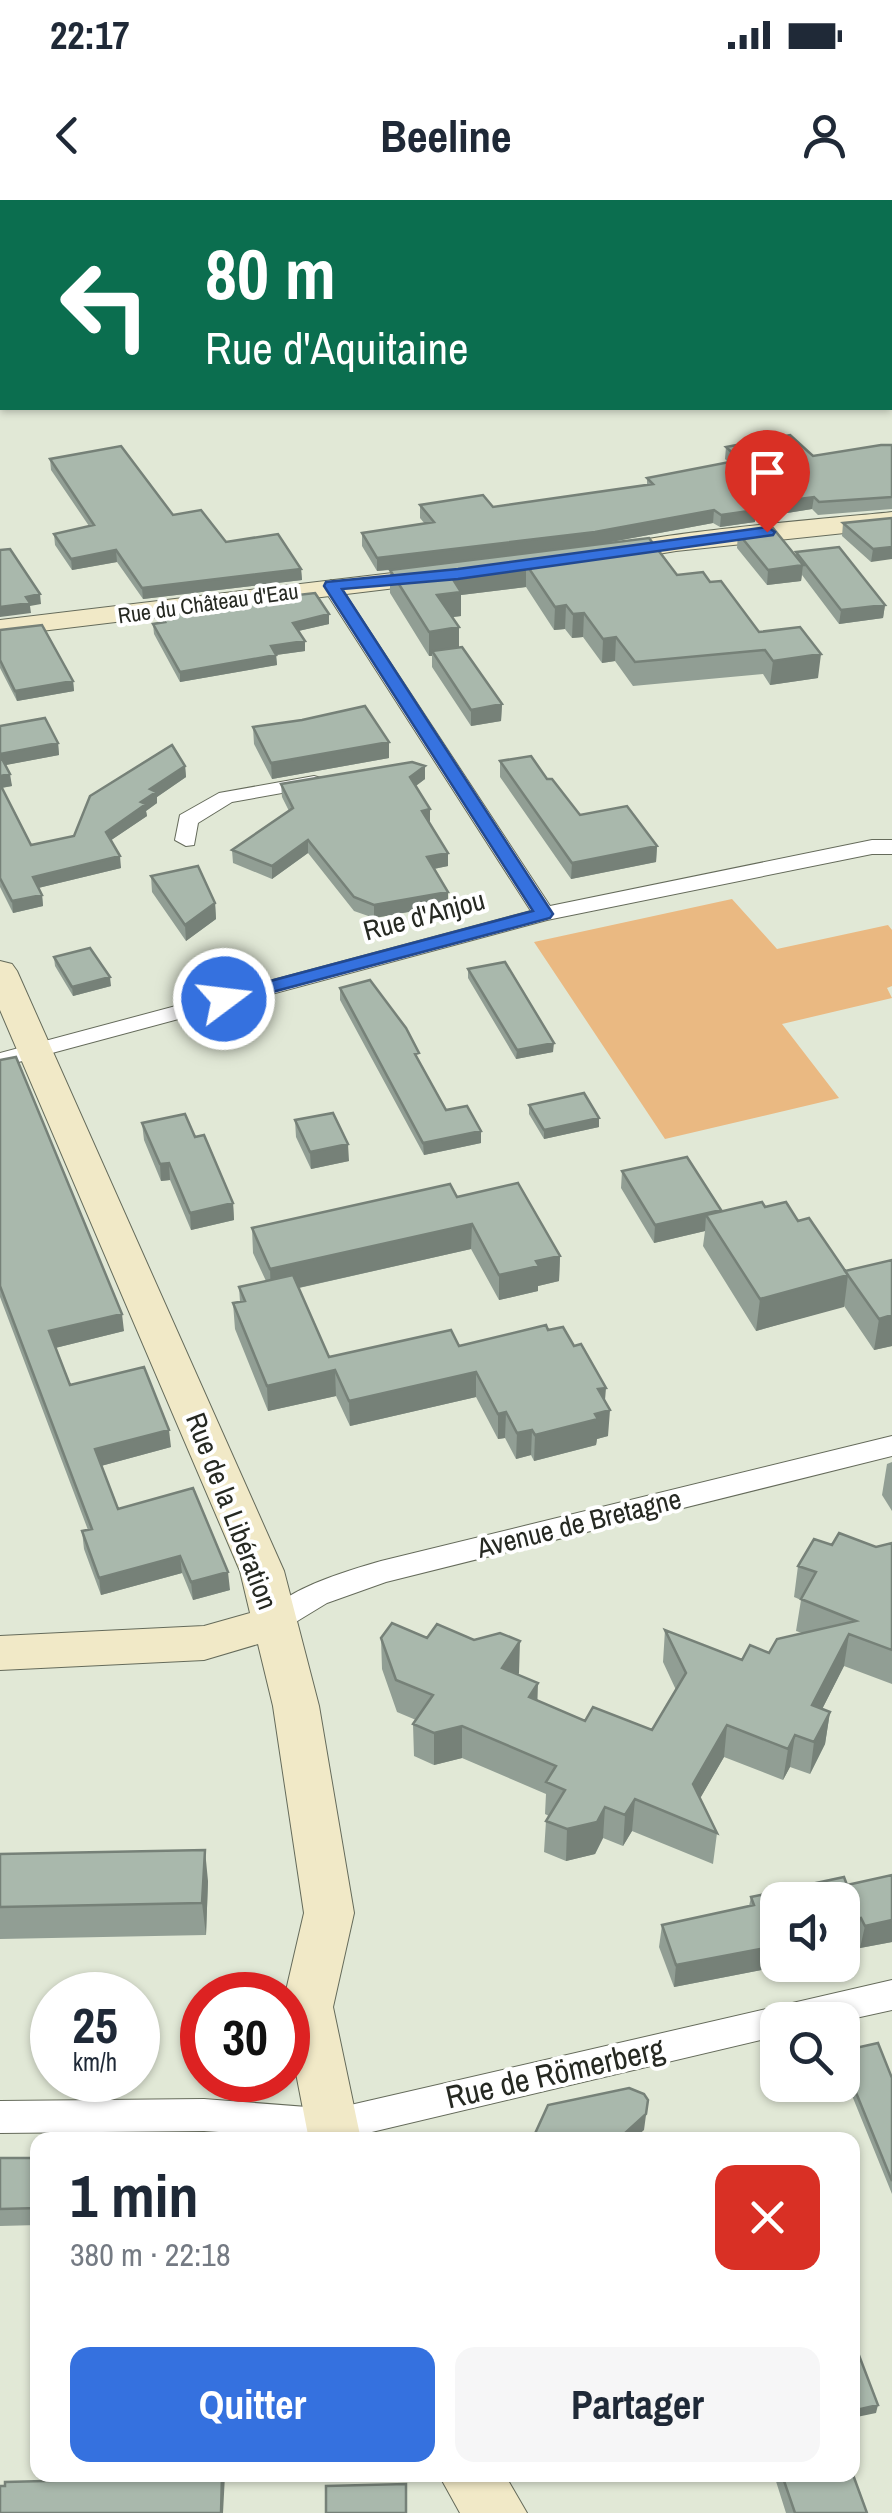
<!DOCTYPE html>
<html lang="fr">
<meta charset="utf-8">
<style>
:root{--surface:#fff;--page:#f6f6f7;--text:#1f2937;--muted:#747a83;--accent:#3571df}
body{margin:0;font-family:"Archivo Narrow",sans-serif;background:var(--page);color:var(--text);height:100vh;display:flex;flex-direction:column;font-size:38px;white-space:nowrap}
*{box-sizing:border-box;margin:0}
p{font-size:32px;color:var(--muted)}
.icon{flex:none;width:55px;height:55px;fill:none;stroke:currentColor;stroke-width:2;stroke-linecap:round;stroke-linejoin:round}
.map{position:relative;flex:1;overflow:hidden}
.details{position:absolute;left:30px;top:1932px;width:830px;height:350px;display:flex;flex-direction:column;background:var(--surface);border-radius:20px;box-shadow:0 2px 8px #0004}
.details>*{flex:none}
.banner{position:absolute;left:0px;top:0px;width:892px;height:210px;box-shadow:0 2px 8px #0004;background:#0b6e4f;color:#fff;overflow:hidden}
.buttons{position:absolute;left:760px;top:1682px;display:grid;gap:20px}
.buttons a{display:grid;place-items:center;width:100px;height:100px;border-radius:20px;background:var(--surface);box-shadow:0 2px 8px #0004;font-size:50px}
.speed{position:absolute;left:30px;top:1772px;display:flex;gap:20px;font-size:50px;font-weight:700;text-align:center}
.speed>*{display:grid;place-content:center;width:130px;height:130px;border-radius:50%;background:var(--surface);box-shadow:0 2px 8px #0004;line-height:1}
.speed small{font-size:25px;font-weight:400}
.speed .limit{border:15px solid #d22;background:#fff;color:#111}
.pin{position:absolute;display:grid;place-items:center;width:85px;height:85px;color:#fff;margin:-102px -42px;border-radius:50% 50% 50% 0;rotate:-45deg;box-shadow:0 0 10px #0007}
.pin .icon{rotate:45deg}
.me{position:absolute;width:110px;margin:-55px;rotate:75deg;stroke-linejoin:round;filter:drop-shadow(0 0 8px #0008)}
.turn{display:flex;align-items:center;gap:35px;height:210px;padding:0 40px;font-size:45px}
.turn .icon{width:130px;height:130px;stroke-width:2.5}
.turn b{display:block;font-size:70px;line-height:85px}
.round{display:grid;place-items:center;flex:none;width:105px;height:105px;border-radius:20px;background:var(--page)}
.summary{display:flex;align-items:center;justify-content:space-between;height:170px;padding:0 40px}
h1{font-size:60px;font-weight:700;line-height:75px}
.action{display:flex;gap:20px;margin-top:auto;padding:20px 40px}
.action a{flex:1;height:115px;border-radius:20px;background:var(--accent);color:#fff;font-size:40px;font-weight:700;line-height:115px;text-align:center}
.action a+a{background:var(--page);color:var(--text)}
.status{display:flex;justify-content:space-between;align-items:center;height:70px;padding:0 50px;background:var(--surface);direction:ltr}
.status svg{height:28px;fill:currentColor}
header{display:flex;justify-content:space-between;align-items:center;height:130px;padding:0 40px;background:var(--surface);font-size:45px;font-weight:700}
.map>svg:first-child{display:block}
.green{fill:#eab982}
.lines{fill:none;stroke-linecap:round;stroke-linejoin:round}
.street-casing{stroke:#656b5b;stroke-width:2}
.secondary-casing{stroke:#656b5b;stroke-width:2}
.street{fill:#fff;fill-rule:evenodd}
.secondary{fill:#f1e9c7;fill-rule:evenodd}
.wall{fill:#919e94}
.shaded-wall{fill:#768178}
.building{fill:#a9b8ac;stroke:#768178;stroke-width:2.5}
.route{fill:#3571df;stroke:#224991;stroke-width:2.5}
.labels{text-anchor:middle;stroke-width:8;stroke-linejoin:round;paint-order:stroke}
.far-street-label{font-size:22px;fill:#262922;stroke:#fff}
.street-label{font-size:28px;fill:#262922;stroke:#fff}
.near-street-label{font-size:32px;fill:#262922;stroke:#fff}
</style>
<div class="status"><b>22:17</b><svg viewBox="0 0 49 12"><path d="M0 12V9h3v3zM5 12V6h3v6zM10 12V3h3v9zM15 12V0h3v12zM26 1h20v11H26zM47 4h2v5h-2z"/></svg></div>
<header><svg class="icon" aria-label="back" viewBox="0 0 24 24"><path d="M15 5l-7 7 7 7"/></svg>Beeline<svg class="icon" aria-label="person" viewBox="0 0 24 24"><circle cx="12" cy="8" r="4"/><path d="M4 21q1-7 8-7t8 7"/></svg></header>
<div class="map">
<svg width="892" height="2313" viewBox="0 0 892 2313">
<rect width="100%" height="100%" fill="#e1e8d6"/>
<!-- green -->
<path class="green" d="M732 699 777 749 888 725 892 730V786L887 788 892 798 782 824 839 898 665 939 534 742Z"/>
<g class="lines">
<defs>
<path id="street" d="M785 0H800L801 2H787Z
M331 380 340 386 550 706 872 640H892V654H872L547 720 0 867V853L531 711 322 386Z
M314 576 321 578 324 582 321 586 232 602 198 623 194 645 186 646 175 640 180 615 219 593Z
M892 1236V1256L386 1382 327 1403 276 1434 265 1430 261 1422C279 1390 347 1371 381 1361Z
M892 1780V1810L842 1821 778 1820V1836L338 1940 204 1931 0 1933V1901L204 1899 333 1909Z"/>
<path id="secondary" d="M892 312V328L676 351 604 363 591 355C607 335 850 317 892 312Z
M443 367 457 375 453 381 0 436V420Z
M0 761 12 764 17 771 284 1371 319 1506 354 1713 333 1807 361 1940H309L288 1832 285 1795 304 1713 273 1506 258 1444 204 1460 0 1470V1436L204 1426 250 1413 240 1371 0 810Z
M439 2275H505L527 2313H460Z"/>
</defs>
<!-- street casing -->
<use href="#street" class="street-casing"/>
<!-- secondary casing -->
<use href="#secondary" class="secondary-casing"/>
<!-- street -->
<use href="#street" class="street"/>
<!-- secondary -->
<use href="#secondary" class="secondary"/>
</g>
<!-- wall -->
<path class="wall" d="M892 245V309L818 315 812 309 755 318V322L720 327 713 323 605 343 677 375 710 382 759 432 818 478 770 485 763 474 633 486 615 461 602 463 583 437 572 438 565 429 554 430 526 387 461 395V416L452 417 459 427V447L502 504 501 521 471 526 432 467V456H429L390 393V370L377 371 362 346V333L425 324 420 318V305L493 307 647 285V278L728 262 725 259 726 247 813 256Z
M50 259 173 315 226 342 301 369 302 380 143 399 117 362 72 370 55 345 54 334 89 326 51 270Z
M892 318 871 362 842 336 843 323Z
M738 333 796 356V352L885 405 883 418 839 424 802 375 801 381 767 385 737 348Z
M157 411 329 424 298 431 305 451 276 455 277 465 180 482 154 434 153 424 160 423Z
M0 430 73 481 74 491 17 501 0 468Z
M0 526 58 543 59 555 5 565 12 586 2 588 31 645 74 636 185 566 186 577 157 597V603L146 611 147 616 111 640 121 668 38 688 42 695 43 706 13 713 0 687Z
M253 527 389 558 272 579 254 544Z
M500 561 547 579 580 615 657 646 656 662 571 679 500 577Z
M425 579 416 586 430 609 429 622 448 666 434 669 448 705 374 718 354 711 308 653 272 679 233 663 232 650 289 611 282 597 281 584Z
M151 676 215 703 216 719 186 741 152 692Z
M54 757 111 786 73 796 55 766Z
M468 769 553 852 516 859 468 778Z
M340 788 420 862 446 910 481 943 424 955 340 800Z
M0 860 124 1131 55 1148 70 1185 171 1247 101 1266 118 1309 230 1390 193 1400 182 1373 101 1395 84 1349 82 1331 88 1330 0 1097Z
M529 905 599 927 544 939 529 914Z
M295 920 349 961 311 969 296 937Z
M142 923 195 937 233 1003 234 1020 191 1030 170 980 161 981 144 940Z
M622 971 721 1012 765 1007 798 1021 845 1071 892 1060V1146L874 1150 844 1106 756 1131 703 1046 705 1031 654 1043 621 988Z
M457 997 560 1056 559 1081 538 1086V1091L499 1100 471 1049 299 1088 329 1157 459 1146 605 1202 608 1236 597 1239 596 1245 534 1261 531 1255 516 1259 505 1238 498 1239 476 1197 350 1226 336 1196 268 1211 235 1129 233 1103 240 1102 239 1087 266 1081 253 1053 252 1028Z
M892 1262V1311L882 1295 887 1264Z
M892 1343V1484L844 1466 822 1509 830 1512 825 1544 810 1574 790 1567 783 1580 724 1557 700 1598 717 1633 713 1664 632 1631 623 1646 603 1638 595 1654 566 1661 544 1652 546 1621 549 1616 545 1614 546 1594 462 1558 434 1565 414 1556 413 1524 416 1520 397 1512 382 1469 381 1438 519 1473 518 1474 538 1501 585 1521 652 1530 676 1490 663 1462 665 1430 742 1460 769 1453 802 1433 796 1431 801 1400 794 1397 798 1366 832 1345 876 1347Z
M0 1654 208 1681 206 1735 0 1739Z
M892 1675V1742L860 1748 857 1741 842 1744V1700H778V1758L768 1760 767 1769 674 1787 659 1747 662 1725 749 1706 751 1697 847 1685Z
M842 1851 892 1878V1994L842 1871Z
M0 1958H38V2025L0 2026Z
M774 2275H852L867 2313H786Z"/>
<!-- shaded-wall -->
<path class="shaded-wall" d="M814 297 812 309 755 318V322L720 327 721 315 753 305Z
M714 310 713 323 595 345 377 371V358Z
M892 347V359L871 362 873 349Z
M116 350 117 362 72 370 71 359Z
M526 364V387L461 395V416L438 419 437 395 449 373Z
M803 365 801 381 767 385 768 370Z
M301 369 302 380 143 399 142 388Z
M40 394 41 404 30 406 31 413 0 417V407L26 397Z
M566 405 565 429 554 430 555 407Z
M885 405 883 418 839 424 841 410Z
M584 413 583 437 572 438 573 414Z
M329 414V424L294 432 293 423Z
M459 427V451H432V456H429V432Z
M616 437 615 461 602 463 603 439Z
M305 441V451L276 455 277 465 180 482V472L271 446Z
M821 454 818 478 770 485 773 461Z
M73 481 74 491 17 501 15 491Z
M502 504 501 521 471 526V510Z
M389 542V558L272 579 271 563Z
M58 543 59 555 1 566 0 554Z
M185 566 186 577 157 597V603L146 611 147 616 107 643 106 632 141 602 150 589Z
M425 566V579L410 590V577Z
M10 574 12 586 0 588V576Z
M430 609V622L422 624V611Z
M308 640V653L272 679V666Z
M657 646 656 662 571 679 572 663Z
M448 653V666L428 670 427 657Z
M120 656 121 668 34 689 33 677Z
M448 692V705L374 718V705Z
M42 695 43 706 13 713 12 701Z
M215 703 216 719 186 741 185 725Z
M110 777 111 786 73 796 72 787Z
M554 843 553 852 516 859 517 850Z
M599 918V927L544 939V930Z
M481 931V943L424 955 423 943Z
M348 944 349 961 311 969 310 952Z
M169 963 170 980 161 981 160 964Z
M233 1003 234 1020 191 1030 190 1013Z
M721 1010 706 1015 705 1031 654 1043 655 1025Z
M472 1024 471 1049 271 1094 270 1069Z
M560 1056 559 1081 538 1086V1091L499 1100V1075L536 1061Z
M848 1075 844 1107 756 1131 760 1099Z
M122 1114 124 1131 51 1149 49 1131Z
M892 1115V1146L874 1150 879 1119Z
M335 1170 336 1196 268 1211 267 1186Z
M476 1172V1197L350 1226 349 1201Z
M606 1188 604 1212 610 1210 608 1236 597 1239 596 1245 534 1261 535 1235 598 1189Z
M506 1212 505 1238 498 1239V1214Z
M169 1230 171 1247 97 1267 95 1249Z
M532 1230 531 1255 516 1259 517 1233Z
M180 1356 182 1373 101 1395 99 1378Z
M228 1372 230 1390 193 1400 191 1382Z
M849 1434 844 1466 808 1537 812 1505Z
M520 1441 519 1473 501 1500 502 1468Z
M538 1483 537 1514 529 1497Z
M830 1512 825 1544 810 1574 814 1542Z
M727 1525 724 1557 690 1616 693 1584Z
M462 1526V1558L434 1565V1533Z
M795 1535 790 1567 783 1580 788 1549Z
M635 1599 632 1631 623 1646 625 1615Z
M605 1607 603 1638 595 1654 566 1661 567 1629Z
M205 1650 208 1681 206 1735 202 1703Z
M861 1718 857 1741 842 1744V1722Z
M892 1720V1742L860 1748 865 1726Z
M778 1736V1758L768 1760 767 1769 674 1787 676 1765Z
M648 1900 644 1930 633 1940H625V1933Z
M878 2205 876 2213 852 2218V2211Z
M222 2275H225L223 2313H221Z"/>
<!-- building -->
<path class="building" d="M0 0H96L98 2H2V12L0 7Z
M157 0H211L158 2Z
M213 0H737L739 2H214Z
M2 20V106L0 105V21Z
M890 21H892V73L890 78Z
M890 87 892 88V159H890Z
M2 118V168H0V120Z
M790 235 813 256 881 245H892V297L819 302 814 297 753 305 756 310 721 315 714 310 595 332 377 358 362 333 434 322 420 305 483 295 493 307 653 284 647 278 740 260 726 247Z
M121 246 173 315 201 310 226 342 278 334 301 369 142 388 116 350 71 359 54 334 94 325 50 259Z
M892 318V347L873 349 843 323Z
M773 328 803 365 768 370 738 333Z
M649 338 677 375 703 372 710 382 721 381 759 432 800 427 821 454 773 461 765 450 635 462 616 437 603 439 584 413 573 414 566 405 555 407 526 364 449 373 461 392 437 395 459 427 429 432 390 370Z
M839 347 885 405 841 410 796 352Z
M10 349 40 394 26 397 30 403 0 407V350Z
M315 393 329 414 293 423 305 441 271 446 276 455 180 472 153 424 165 422 157 411Z
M42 425 73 481 15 491 0 460V430Z
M462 447 502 504 471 510 432 451Z
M365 506 389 542 271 563 253 527 302 520Z
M45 518 58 543 0 554V526Z
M172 545 185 566 150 589 156 592 141 602 146 604 106 632 120 656 33 677 42 695 12 701 0 678V584L31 645 74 636 90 596Z
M0 555 10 574 0 576Z
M531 556 547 579H552L580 615 627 606 657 646 572 663 500 561Z
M412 562 425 566 410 577 430 609 422 611 448 653 427 657 448 692 374 705 354 697 308 640 272 666 232 650 293 608 281 584Z
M198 666 215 703 185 725 151 676Z
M90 748 110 777 72 787 54 757Z
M505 762 554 843 517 850 468 769Z
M370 780 406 828 419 853 415 854 446 910 467 906 481 931 423 943 340 788Z
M16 857 122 1114 49 1131 70 1185 144 1167 169 1230 95 1249 118 1309 193 1288 228 1372 191 1382 180 1356 99 1378 82 1331 92 1329 0 1086V860Z
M584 893 599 918 544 930 529 905Z
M333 913 348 944 310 952 295 920Z
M185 914 195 937 204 935 233 1003 190 1013 169 963 160 964 142 923Z
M687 957 721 1010 655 1025 622 971Z
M518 983 560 1056 536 1061 539 1066 499 1075 472 1024 270 1069 252 1028 450 984 457 997Z
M762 1002 765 1007 786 1002 798 1021 809 1018 848 1075 760 1099 706 1015Z
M892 1060V1115L879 1119 845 1071Z
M293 1075 329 1157 451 1130 459 1146 546 1125 548 1130 563 1127 574 1146 581 1144 606 1188 598 1189 610 1210 595 1214 598 1219 535 1235 532 1230 517 1233 506 1212 498 1214 476 1172 349 1201 335 1170 267 1186 233 1103 245 1101 239 1087Z
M839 1333 876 1347 892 1343V1450L849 1434 812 1505 830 1512 814 1542 795 1535 788 1549 727 1525 693 1584 717 1633 635 1599 625 1615 605 1607 597 1622 567 1629 546 1621 565 1590 546 1582 556 1566 462 1526 434 1533 413 1524 433 1495 396 1480 381 1438 392 1423 427 1438 437 1424 474 1440 500 1433 520 1441 502 1468 538 1483 529 1497 585 1521 593 1507 652 1530 686 1473 665 1430 742 1460 750 1445 769 1453 777 1439 856 1421 801 1399 816 1372 798 1366 814 1339 832 1345Z
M205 1650 202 1703 0 1707V1654Z
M892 1675V1720L865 1726 861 1718 842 1722V1700H778V1736L767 1738 770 1747 676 1765 662 1725 754 1705 751 1697 844 1677 847 1685Z
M878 1843 892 1878V1981L842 1858V1851Z
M629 1888 644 1894 648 1900 646 1914 625 1933 628 1940H534L533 1938 548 1905Z
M0 1958H38V2008L0 2009Z
M852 2137 878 2205 852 2211Z
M852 2272 867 2313H795L782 2275H852Z
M128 2275H222L221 2313H0V2286H5V2282L127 2279Z
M406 2284V2313H326V2286Z"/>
<!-- route -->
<path class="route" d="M767 327 775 332 773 335 458 379 342 389 553 714 550 718 231 803H218V795L533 711 324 386 326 382 458 369Z"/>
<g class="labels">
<!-- far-street labels -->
<g class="far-street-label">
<text transform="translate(208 403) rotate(-8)" y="8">Rue du Château d'Eau</text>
</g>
<!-- street labels -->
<g class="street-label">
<text transform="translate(424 715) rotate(-15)" y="10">Rue d'Anjou</text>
<text transform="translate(232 1311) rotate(69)" y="10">Rue de la Libération</text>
<text transform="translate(579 1323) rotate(-14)" y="10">Avenue de Bretagne</text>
</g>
<!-- near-street labels -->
<g class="near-street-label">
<text transform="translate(555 1873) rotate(-13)" y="11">Rue de Römerberg</text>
</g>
</g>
</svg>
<div class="buttons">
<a><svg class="icon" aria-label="sound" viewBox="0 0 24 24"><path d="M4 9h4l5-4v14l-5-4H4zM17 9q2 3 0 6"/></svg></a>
<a><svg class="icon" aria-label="search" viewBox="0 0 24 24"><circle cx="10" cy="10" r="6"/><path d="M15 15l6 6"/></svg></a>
</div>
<div class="speed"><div>25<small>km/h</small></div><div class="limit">30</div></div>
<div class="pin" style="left:767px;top:332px;background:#d93025"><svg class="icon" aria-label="arrive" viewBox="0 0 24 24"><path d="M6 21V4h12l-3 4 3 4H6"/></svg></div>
<svg class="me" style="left:224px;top:799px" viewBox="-20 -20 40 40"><circle r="17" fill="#3571df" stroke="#fff" stroke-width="3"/><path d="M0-11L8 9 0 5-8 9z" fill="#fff"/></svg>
<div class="banner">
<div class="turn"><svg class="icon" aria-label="left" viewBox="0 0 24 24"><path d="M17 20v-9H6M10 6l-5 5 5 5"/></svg><div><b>80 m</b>Rue d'Aquitaine</div></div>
</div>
<section class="details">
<div class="summary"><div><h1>1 min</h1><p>380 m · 22:18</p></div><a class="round" style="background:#d93025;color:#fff"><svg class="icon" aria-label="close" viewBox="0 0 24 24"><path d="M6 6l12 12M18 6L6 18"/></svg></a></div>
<div class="action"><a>Quitter</a><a>Partager</a></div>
</section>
</div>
